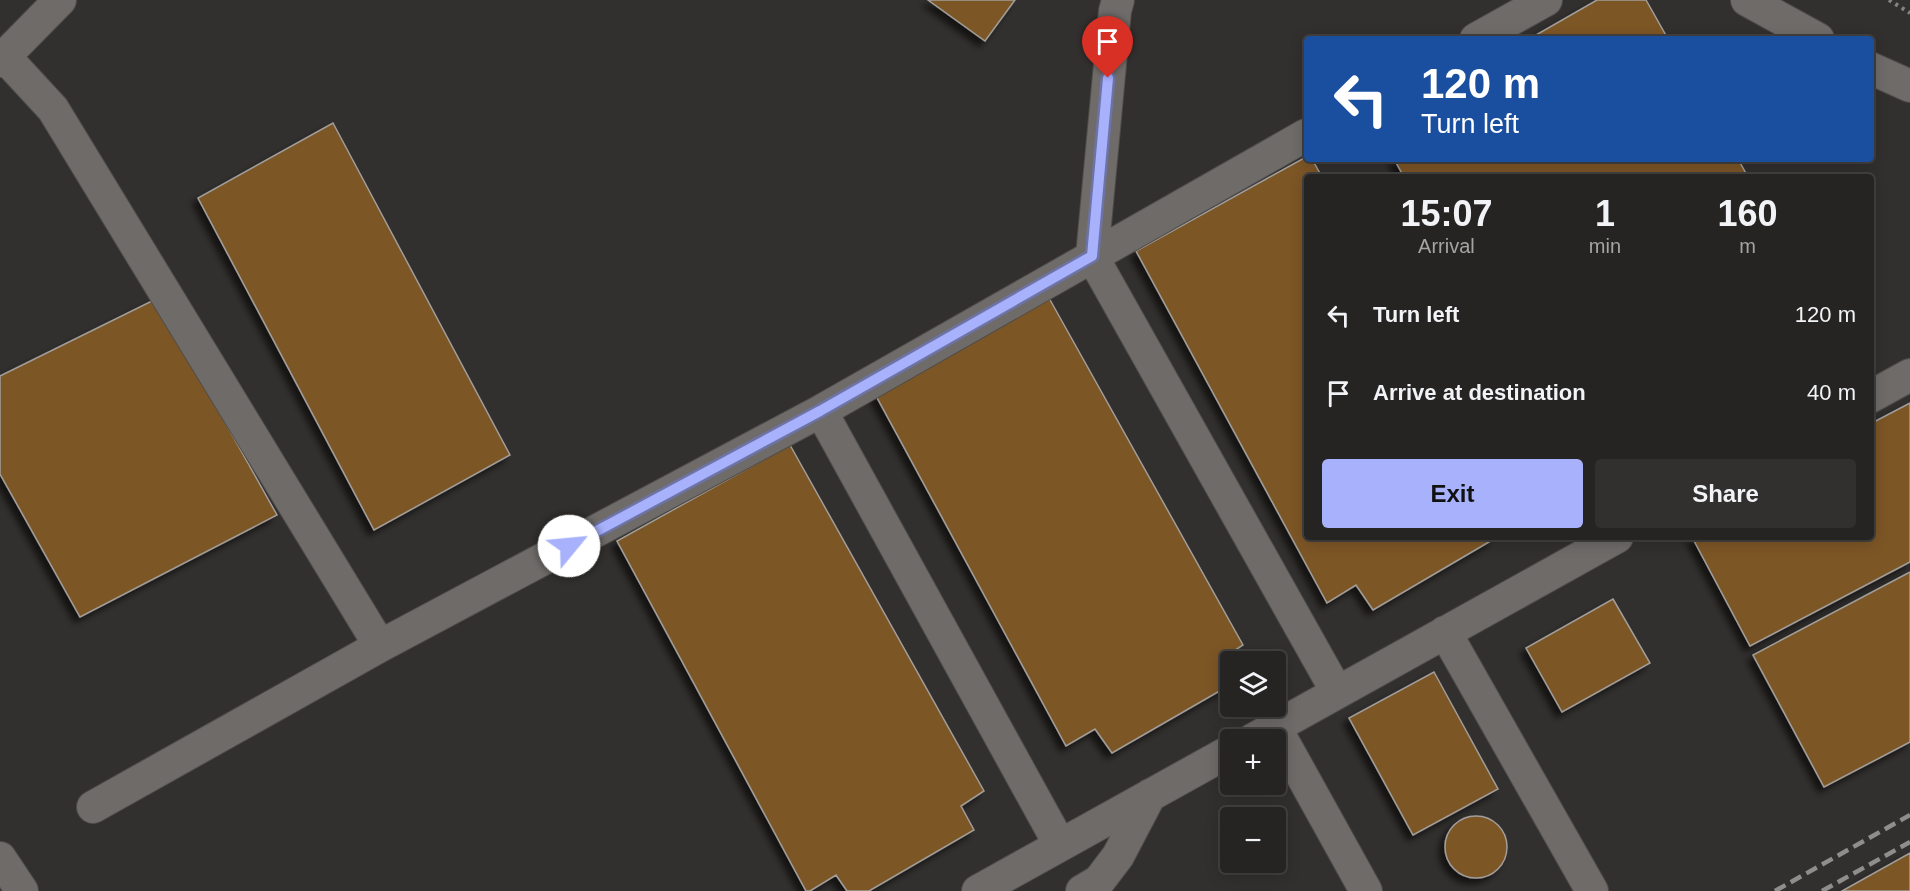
<!DOCTYPE html>
<meta charset="utf-8">
<style>
:root{--surface:#262422;--page:#32302f;--text:#f1f3f6;--muted:#a4a4a5;--line:#424140;--accent:#a7b1fc}
body{margin:0;font-family:Arial,sans-serif;background:var(--page);color:var(--text);height:100vh;display:flex;flex-direction:column;font-size:22px;white-space:nowrap}
*{box-sizing:border-box;margin:0}
p{font-size:20px;color:var(--muted)}
.icon{flex:none;width:33px;height:33px;fill:none;stroke:currentColor;stroke-width:2;stroke-linecap:round;stroke-linejoin:round}
.map{position:relative;flex:1;overflow:hidden}
.panel{position:absolute;left:1304px;top:174px;width:570px;height:366px;display:flex;flex-direction:column;background:var(--surface);border-radius:6px;box-shadow:0 3px 15px #0003,0 0 0 2px var(--line)}
.panel>*{flex:none}
.guide{position:absolute;left:1304px;top:36px;width:570px;height:126px;border-radius:6px;box-shadow:0 3px 15px #0003,0 0 0 2px var(--line);background:#1a4fa0;color:#fff;overflow:hidden}
.buttons{position:absolute;left:1220px;top:651px;display:grid;gap:12px}
.buttons a{display:grid;place-items:center;width:66px;height:66px;border-radius:6px;background:var(--surface);box-shadow:0 3px 15px #0003,0 0 0 2px var(--line);font-size:30px}
.pin{position:absolute;display:grid;place-items:center;width:51px;height:51px;color:#fff;margin:-62px -26px;border-radius:50% 50% 50% 0;rotate:-45deg;box-shadow:0 0 6px #0007}
.pin .icon{rotate:45deg}
.me{position:absolute;width:66px;margin:-33px;rotate:62deg;stroke-linejoin:round;filter:drop-shadow(0 0 4px #0008)}
.turn{display:flex;align-items:center;gap:21px;height:126px;padding:0 18px;font-size:27px}
.turn .icon{width:78px;height:78px;stroke-width:2.5}
.turn b{display:block;font-size:42px;line-height:51px}
.eta{display:flex;justify-content:space-evenly;align-items:center;height:102px;text-align:center}
.eta b{font-size:36px;font-weight:800;line-height:42px}
.action{display:flex;gap:12px;margin-top:auto;padding:12px 18px}
.action a{flex:1;height:69px;border-radius:6px;background:var(--accent);color:#111;font-size:24px;font-weight:800;line-height:69px;text-align:center}
.action a+a{background:var(--page);color:var(--text)}
ul{padding:0;list-style:none}
li{display:flex;align-items:center;gap:18px;height:78px;padding:0 18px}
li div{flex:1}
li b{display:block;font-size:22px}
li em{font-style:normal}
.map>svg:first-child{display:block}
.building{fill:#7d5625;stroke:#a19e9b;stroke-width:1.5;filter:url(#shadow)}
.lines{fill:none;stroke-linecap:round;stroke-linejoin:round}
.minor-casing{stroke:#4f4d4b;stroke-width:34}
.path{stroke:#868483;stroke-width:4;stroke-dasharray:3 4.5;stroke-linecap:butt}
.minor{stroke:#6e6b69;stroke-width:32}
.rail{stroke:#908e8c;stroke-width:4.5;stroke-dasharray:12 6;stroke-linecap:butt}
.route-casing{stroke:#6d73a4;stroke-width:15}
.route{stroke:#a7b1fc;stroke-width:10}
</style>
<div class="map">
<svg width="1910" height="891" viewBox="0 0 1910 891">
<defs>
<filter id="shadow"><feDropShadow dx="-5.5" dy="5.5" stdDeviation="3" flood-color="#0009"/></filter>
</defs>
<rect width="100%" height="100%" fill="#32302e"/>
<!-- building -->
<path class="building" d="M928 0H1015L985 41Z
M1597 0H1646L1668 39H1529Z
M333 123 510 455 374 530 198 198Z
M1306 157V159H1312L1322 177H1306V537H1492L1494 539 1373 610 1356 585 1327 603 1136 251Z
M1394 159H1738L1748 177H1404Z
M1049 298 1243 645 1220 660 1230 678V685L1112 753 1095 729 1066 746 875 394Z
M156 299 277 515 80 617 0 474V376Z
M1910 403V562L1750 646 1692 537H1870V424Z
M790 445 984 791 961 806 974 830 869 891H847L836 875 810 891H806L617 541Z
M1910 572V742L1824 787 1753 655Z
M1613 599 1650 663 1562 712 1526 648Z
M1434 672 1498 789 1413 835 1349 718Z
M1445 847a31 31 0 1 1 62 0a31 31 0 1 1-62 0Z
M1910 853V891H1842Z"/>
<g class="lines">
<defs>
<path id="minor" d="M1118 0 1115 11 1092 256 1337 692
M1747 0 1818 39
M1476 39 1546 0
M5 57 53 109 380 646
M0 61 60 0
M1870 68 1910 86
M1870 397 1910 375
M821 411 1060 845
M1445 632 1592 891
M1275 727 1366 891
M1252 740 1617 537
M93 807 380 646 821 411 1306 135
M0 858 22 891
M978 891 1230 751
M1082 891 1099 881 1118 856 1150 795"/>
</defs>
<!-- minor casing -->
<use href="#minor" class="minor-casing"/>
<!-- path -->
<path class="path" d="M1889 0 1910 13"/>
<!-- minor -->
<use href="#minor" class="minor"/>
<!-- rail -->
<path class="rail" d="M1775 891 1910 815
M1822 891 1910 842"/>
</g>
<g class="lines">
<defs>
<path id="route" d="M569 546 820 411 1092 256 1108 78"/>
</defs>
<!-- route casing -->
<use href="#route" class="route-casing"/>
<!-- route -->
<use href="#route" class="route"/>
</g>
</svg>
<div class="buttons">
<a><svg class="icon" aria-label="layers" viewBox="0 0 24 24"><path d="M12 4l9 5-9 5-9-5zM3 14l9 5 9-5"/></svg></a>
<a>+</a>
<a>−</a>
</div>
<div class="pin" style="left:1108px;top:78px;background:#d93025"><svg class="icon" aria-label="arrive" viewBox="0 0 24 24"><path d="M6 21V4h12l-3 4 3 4H6"/></svg></div>
<svg class="me" style="left:569px;top:546px" viewBox="-20 -20 40 40"><circle r="19" fill="#fff"/><path d="M0-13L10 11 0 6-10 11z" fill="#a7b1fc"/></svg>
<div class="guide">
<div class="turn"><svg class="icon" aria-label="left" viewBox="0 0 24 24"><path d="M17 20v-9H6M10 6l-5 5 5 5"/></svg><div><b>120 m</b>Turn left</div></div>
</div>
<section class="panel">
<div class="eta">
<div><b>15:07</b><p>Arrival</p></div>
<div><b>1</b><p>min</p></div>
<div><b>160</b><p>m</p></div>
</div>
<ul>
<li><svg class="icon" aria-label="left" viewBox="0 0 24 24"><path d="M17 20v-9H6M10 6l-5 5 5 5"/></svg><div><b>Turn left</b></div><em>120 m</em></li>
<li><svg class="icon" aria-label="arrive" viewBox="0 0 24 24"><path d="M6 21V4h12l-3 4 3 4H6"/></svg><div><b>Arrive at destination</b></div><em>40 m</em></li>
</ul>
<div class="action"><a>Exit</a><a>Share</a></div>
</section>
</div>
